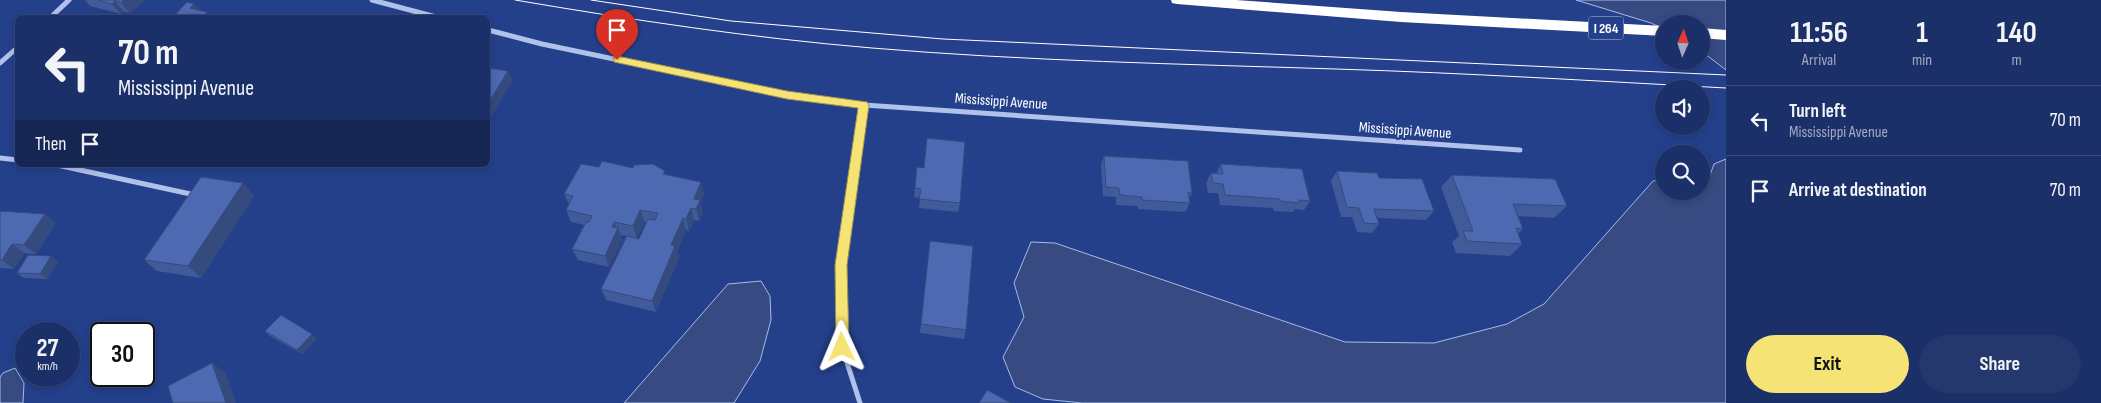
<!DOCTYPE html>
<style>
:root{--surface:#1b3068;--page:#24386e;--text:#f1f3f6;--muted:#a0a9c0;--line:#394b7c;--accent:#f5e475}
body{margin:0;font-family:"Sofia Sans Condensed",sans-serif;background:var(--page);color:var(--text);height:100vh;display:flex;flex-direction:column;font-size:19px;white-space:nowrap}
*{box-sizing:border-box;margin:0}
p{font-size:16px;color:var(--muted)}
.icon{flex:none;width:28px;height:28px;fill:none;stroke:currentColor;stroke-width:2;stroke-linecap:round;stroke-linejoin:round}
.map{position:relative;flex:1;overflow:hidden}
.sheet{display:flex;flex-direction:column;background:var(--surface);width:375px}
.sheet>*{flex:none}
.banner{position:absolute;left:15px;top:15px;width:475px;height:152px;border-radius:8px;box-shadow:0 2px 8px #0003,0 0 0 1px var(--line);background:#1b3068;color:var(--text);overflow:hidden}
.needle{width:32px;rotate:3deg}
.tools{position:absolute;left:1655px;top:15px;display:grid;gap:10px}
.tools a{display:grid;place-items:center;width:55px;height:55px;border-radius:50%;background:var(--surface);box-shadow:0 2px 8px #0003,0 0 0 1px var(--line);font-size:25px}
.speed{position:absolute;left:15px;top:322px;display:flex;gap:10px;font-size:25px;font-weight:700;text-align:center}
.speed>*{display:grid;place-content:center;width:65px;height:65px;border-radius:50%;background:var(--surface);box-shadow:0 2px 8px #0003,0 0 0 1px var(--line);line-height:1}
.speed small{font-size:12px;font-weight:400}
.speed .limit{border:2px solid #111;border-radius:8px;background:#fff;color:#111}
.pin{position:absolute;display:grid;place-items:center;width:42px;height:42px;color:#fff;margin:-51px -21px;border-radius:50% 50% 50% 0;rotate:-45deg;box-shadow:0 0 5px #0007}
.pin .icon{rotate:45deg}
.me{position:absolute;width:55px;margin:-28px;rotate:359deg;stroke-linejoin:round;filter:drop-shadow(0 0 4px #0008)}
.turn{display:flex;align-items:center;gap:18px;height:105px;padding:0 20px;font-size:22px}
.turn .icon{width:65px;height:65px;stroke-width:2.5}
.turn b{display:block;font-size:35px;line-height:42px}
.then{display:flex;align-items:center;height:48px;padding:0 20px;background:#0003;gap:10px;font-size:19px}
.eta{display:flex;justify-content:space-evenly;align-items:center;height:85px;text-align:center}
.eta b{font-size:30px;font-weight:700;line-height:35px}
.action{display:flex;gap:10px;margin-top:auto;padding:10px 20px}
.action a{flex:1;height:58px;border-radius:30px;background:var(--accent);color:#111;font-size:20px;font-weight:700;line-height:58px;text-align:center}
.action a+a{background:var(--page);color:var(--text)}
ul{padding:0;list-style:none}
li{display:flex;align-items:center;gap:15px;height:70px;padding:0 20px;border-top:1px solid var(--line)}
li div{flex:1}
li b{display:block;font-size:19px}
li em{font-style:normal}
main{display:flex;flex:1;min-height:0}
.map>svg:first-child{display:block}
.water{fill:#374b82;stroke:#a5bbeb}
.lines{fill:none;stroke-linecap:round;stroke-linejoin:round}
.minor{stroke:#b1c2ea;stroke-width:5}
.motorway{fill:#fff;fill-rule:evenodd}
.tram{stroke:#fff;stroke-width:1}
.wall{fill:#415a99;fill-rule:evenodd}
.shaded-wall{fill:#354a7d}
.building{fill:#4c69b2;stroke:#354a7d}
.route{fill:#f5e475;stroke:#9f944c}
.labels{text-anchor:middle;stroke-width:5;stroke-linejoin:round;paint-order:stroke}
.shield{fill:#24408b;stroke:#bdc6dc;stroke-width:1}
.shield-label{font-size:14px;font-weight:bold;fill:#fff}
.street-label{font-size:15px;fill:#fff;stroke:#24408b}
</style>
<main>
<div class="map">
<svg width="1726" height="403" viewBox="0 0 1726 403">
<rect width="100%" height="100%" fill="#24408b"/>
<!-- water -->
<path class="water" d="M1576 0H1726V70L1701 51V24H1664V29L1651 23Z
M1726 159V403H1082L1043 399 1015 387 1003 357 1024 317 1014 283 1031 242 1055 243 1345 342 1434 343 1507 324 1544 304 1653 181 1664 180V191H1701V178H1709L1714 164Z
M761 281 770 296 771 320 760 361 734 403H624L728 284Z
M15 368 24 383 23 403H0V377L3 373Z"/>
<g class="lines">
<!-- minor -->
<path class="minor" d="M372 0 440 18
M50 18 69 0
M488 30 542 44 787 95 864 105 1520 150
M0 63 18 47
M0 158 18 160
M57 165 195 195
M860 403 842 347 841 265 864 105"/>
<!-- motorway -->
<path class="motorway" d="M1171 0H1236L1401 12 1664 26V36L1401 22 1177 4 1172 3Z
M1701 28 1726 30V40L1701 38Z"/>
<!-- tram -->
<path class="tram" d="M515 0C633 20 752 38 872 48 1026 61 1181 64 1336 69 1466 73 1596 81 1726 88
M591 0 731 21 943 39 1726 75"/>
</g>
<!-- wall -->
<path class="wall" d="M85 0H145L130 13 124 12 121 14 90 6Z
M1104 156 1192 193 1189 199 1190 203 1185 212 1138 209V206L1116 205V197L1103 196 1101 165Z
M1221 164 1310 201 1304 210 1295 209 1293 212 1274 211 1273 208 1220 205 1218 193H1208L1206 183 1211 173 1216 174Z
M599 167 633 168 666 174 704 194 700 203 703 213 699 221 694 220 689 231 686 230 677 252 679 258 656 312 606 300 601 289 626 236 620 235 622 240 609 267 578 260 572 249 584 225 571 222 566 210 569 204 564 194ZM645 222H647L639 239 637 238Z
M917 167 960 203 958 212 919 208 920 198 914 197Z
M1337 171 1379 178 1434 211 1426 220 1377 218 1379 224 1372 233 1357 232 1352 217H1341L1331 181Z
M1452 175 1567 206 1554 218 1518 216 1523 229 1518 234 1522 244 1510 256 1456 253 1452 242 1459 236 1441 187Z
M243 183 254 196 201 278 157 271 144 260Z
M0 211 56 223 36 254 25 253 14 269 0 268Z
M930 241 966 330 964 339 920 333Z
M58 261 47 279 24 278 17 273Z
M265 331 317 338 302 354 270 336Z"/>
<!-- shaded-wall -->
<path class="shaded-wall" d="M124 0H145L130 13 121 3Z
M115 1 124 12 121 14 112 4Z
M194 4 199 9 194 14 190 8Z
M207 12 212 17 201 18Z
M508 71 513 81 488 122V104Z
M701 182 704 194 700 203 703 213 699 221 694 199Z
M243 183 254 196 201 278 188 266Z
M691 208 694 220 689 231 686 219Z
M640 210 645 222 637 238 633 226Z
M45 214 56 223 36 254 24 245Z
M683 218 686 230 677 252 679 258 656 312 652 301 671 245Z
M614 222 617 229 618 228 622 240 609 267 605 256Z
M12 244 25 253 14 269 2 260Z
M51 256 58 261 47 279 40 274Z
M312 334 317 338 302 354 297 350Z
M212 363 226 373 236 403H226Z"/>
<!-- building -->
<path class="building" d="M98 0H124L121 3 115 1 112 4Z
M187 2 194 4 190 8 207 12 201 18H172Z
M488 68 508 71 488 104Z
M927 138 965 142 960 203 919 199 921 189 915 188 917 167 924 168Z
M1104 156 1188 161 1192 193 1188 192 1190 203 1142 200V197L1120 195 1119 188 1106 187Z
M602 161 633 168 634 165 653 164 665 171 663 174 701 182 694 199 700 200 696 209 691 208 686 219 683 218 671 245 675 246 652 301 601 289 627 236 639 239 648 219 655 220 658 213 640 210 633 226 614 222 612 227 618 228 605 256 572 249 586 222H589L592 216 566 210 573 196 564 194 581 164 599 167Z
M1221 164 1302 169 1310 201 1299 200V203L1280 201 1279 199 1225 195 1223 184 1213 183 1211 173 1223 174Z
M1337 171 1377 173 1379 178 1422 179 1434 211 1374 209 1379 224 1364 223 1359 208 1347 207Z
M1452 175 1555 179 1567 206 1513 204 1523 229 1516 228 1522 244 1467 241 1463 231H1473Z
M201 177 243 183 188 266 144 260Z
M0 211 45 214 24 245 12 244 2 260H0Z
M930 241 973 246 966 330 921 324Z
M28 255 51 256 40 274 17 273Z
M281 315 312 334 297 350 265 331Z
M212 363 226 403H173L168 386Z
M987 390 1011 403H979Z"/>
<!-- route -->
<path class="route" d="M617 56 787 91 867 102 869 105 847 265 849 347 847 351 842 353 838 351 836 347 835 265 858 108 787 99 614 62V57Z"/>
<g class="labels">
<!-- shield labels -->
<rect class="shield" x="1588.5" y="16.5" width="35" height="23" rx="4"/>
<g class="shield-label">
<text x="1606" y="33">I 264</text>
</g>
<!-- street labels -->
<g class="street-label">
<text transform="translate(1001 101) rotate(4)" y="5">Mississippi Avenue</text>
<text transform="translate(1405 130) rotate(4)" y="5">Mississippi Avenue</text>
</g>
</g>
</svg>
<div class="tools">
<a><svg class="needle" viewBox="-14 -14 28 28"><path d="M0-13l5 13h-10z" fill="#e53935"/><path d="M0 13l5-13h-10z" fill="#a0a9c0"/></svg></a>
<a><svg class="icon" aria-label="sound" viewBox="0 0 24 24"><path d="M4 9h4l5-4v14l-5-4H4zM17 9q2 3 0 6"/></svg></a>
<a><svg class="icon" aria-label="search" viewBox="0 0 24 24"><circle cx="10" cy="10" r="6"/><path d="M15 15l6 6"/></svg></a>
</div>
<div class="speed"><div>27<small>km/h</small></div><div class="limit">30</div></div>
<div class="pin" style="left:617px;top:60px;background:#d93025"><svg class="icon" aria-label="arrive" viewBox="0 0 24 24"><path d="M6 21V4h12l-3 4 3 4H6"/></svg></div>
<svg class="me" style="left:842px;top:347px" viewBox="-20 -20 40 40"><path d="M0-17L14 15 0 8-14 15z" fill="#f5e475" stroke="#fff" stroke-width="4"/></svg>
<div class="banner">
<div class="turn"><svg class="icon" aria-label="left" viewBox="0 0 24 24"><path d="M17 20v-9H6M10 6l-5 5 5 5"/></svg><div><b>70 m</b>Mississippi Avenue</div></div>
<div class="then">Then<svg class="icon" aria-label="arrive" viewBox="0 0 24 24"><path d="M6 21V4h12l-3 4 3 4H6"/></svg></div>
</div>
</div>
<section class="sheet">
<div class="eta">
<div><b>11:56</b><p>Arrival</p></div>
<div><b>1</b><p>min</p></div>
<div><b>140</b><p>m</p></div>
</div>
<ul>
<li><svg class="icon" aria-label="left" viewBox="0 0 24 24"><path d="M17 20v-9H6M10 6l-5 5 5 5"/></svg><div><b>Turn left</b><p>Mississippi Avenue</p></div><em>70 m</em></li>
<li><svg class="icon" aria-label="arrive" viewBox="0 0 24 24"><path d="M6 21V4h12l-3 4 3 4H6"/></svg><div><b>Arrive at destination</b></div><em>70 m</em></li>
</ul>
<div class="action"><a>Exit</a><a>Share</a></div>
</section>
</main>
